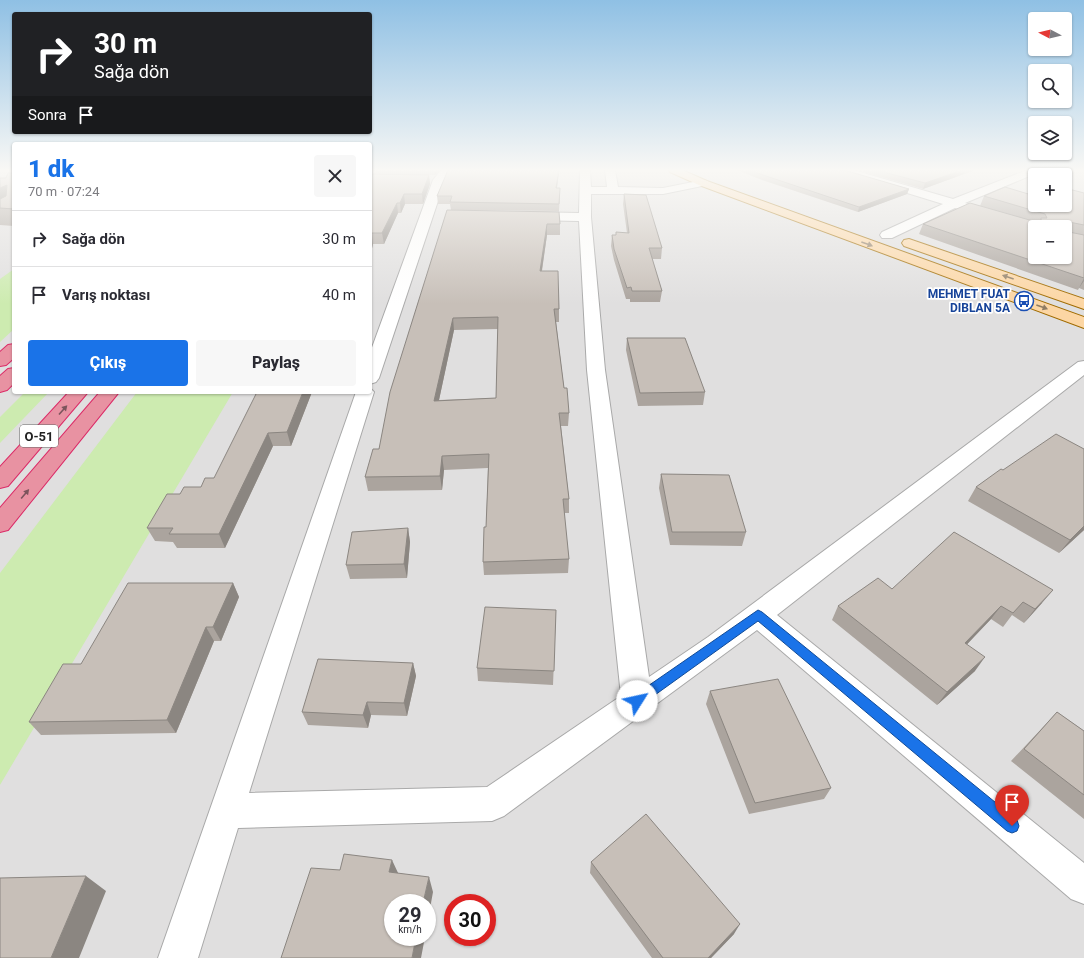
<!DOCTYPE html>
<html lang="tr">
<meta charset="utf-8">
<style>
:root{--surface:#fff;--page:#f7f7f7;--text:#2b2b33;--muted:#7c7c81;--line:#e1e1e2;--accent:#1a73e8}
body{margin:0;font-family:Roboto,sans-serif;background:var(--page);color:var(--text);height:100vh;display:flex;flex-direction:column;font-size:15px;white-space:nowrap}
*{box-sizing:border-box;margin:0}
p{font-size:13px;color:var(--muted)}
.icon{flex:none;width:22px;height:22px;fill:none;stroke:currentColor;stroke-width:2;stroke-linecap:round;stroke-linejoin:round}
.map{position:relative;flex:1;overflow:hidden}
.sheet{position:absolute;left:12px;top:142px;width:360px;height:252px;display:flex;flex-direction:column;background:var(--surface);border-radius:4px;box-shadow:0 1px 3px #0004}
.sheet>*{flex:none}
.guide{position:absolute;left:12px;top:12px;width:360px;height:122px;border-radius:4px;box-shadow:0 1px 3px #0004;background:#202124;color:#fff;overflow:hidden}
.needle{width:26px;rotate:277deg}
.buttons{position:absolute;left:1028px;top:12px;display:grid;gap:8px}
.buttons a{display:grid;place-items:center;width:44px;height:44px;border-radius:4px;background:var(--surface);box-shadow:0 1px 3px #0004;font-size:20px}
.speed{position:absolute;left:384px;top:894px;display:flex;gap:8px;font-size:20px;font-weight:700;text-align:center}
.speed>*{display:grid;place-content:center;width:52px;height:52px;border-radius:50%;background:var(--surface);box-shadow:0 1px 3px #0004;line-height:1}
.speed small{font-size:10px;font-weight:400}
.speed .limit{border:6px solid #d22;background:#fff;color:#111}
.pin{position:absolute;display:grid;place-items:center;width:34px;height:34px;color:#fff;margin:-41px -17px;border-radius:50% 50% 50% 0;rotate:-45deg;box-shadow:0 0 4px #0007}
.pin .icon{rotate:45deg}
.me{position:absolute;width:44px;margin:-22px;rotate:55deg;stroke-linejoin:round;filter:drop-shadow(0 0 3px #0008)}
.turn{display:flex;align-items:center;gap:14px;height:84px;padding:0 16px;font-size:18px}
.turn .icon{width:52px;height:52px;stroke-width:2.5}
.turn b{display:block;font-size:28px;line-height:34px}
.then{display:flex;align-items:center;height:38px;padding:0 16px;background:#0003;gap:8px;font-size:15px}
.round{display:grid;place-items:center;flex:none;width:42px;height:42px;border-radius:4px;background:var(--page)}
.summary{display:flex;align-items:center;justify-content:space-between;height:68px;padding:0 16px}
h1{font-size:24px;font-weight:800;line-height:30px;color:var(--accent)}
.cta{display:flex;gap:8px;margin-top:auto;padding:8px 16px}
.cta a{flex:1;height:46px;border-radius:4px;background:var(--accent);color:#fff;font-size:16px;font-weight:800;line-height:46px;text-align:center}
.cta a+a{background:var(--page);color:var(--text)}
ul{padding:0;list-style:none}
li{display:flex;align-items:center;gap:12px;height:56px;padding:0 16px;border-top:1px solid var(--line)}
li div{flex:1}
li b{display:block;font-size:15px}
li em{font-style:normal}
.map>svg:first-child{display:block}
.residential{fill:#e0dfdf;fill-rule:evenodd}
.grass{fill:#cdebb0}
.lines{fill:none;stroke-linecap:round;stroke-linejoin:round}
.minor-casing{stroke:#a9a9a9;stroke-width:2}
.major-casing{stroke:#a06b00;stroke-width:2}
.highway-casing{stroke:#dc2a67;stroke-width:2}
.minor{fill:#fff;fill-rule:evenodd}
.major{fill:#fcd6a4;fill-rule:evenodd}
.highway{fill:#e892a2;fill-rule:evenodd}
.wall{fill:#aba49e;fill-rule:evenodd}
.shaded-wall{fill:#8b8681}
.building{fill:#c7bfb8;stroke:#8b8681;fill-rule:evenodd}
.oneway{fill:#8f7c63}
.oneway2{fill:#7b545c}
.route{fill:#1a73e8;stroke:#114b97}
.labels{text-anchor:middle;stroke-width:3.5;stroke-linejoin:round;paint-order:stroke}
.far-transit-label{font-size:12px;font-weight:bold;fill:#164399;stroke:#fff;text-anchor:end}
.shield{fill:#fff;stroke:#646464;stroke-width:1}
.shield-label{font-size:13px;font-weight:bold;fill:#222}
</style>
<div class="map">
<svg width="1084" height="958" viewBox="0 0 1084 958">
<rect width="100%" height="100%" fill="#f2efe9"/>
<!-- residential -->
<path class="residential" d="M0 170H14V392H370V170H1084V958H0ZM1035 175H1065V205H1035ZM1035 227H1065V257H1035ZM393 903H427V937H393ZM453 903H487V937H453Z"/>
<!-- grass -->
<path class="grass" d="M14 269V329L0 342V279Z
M25 392H49L0 443V417Z
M137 392H233L0 785V573Z"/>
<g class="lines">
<defs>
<path id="minor" d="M441 170H451L445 180 379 378 376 382 370 384V353L433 180Z
M580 170H590L591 187H607L605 170H615L618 187 663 188 703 180 707 181 709 183 707 185 663 194H591V217L605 370 649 677 708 637 1078 362 1084 361V375L777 615 1084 863V904L1071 899 757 630 504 816 492 821 238 828 198 958H158L356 392H370V388L374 392 249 793 487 787 621 696 587 370 579 221 530 220 526 219 524 216 526 213 530 212 579 213Z
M838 170H853L953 199 1027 170H1040L1039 172 965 203 1040 225 1041 227H1035V232L955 208 892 238H882L880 235 882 232 943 204 839 172Z"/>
<path id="major" d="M669 170H682L707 181 1084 317V328L699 185 670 172Z
M909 239 1084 299V309L904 246 902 243 904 240Z"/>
<path id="highway" d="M14 344V358L6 365 0 366V352L8 345Z
M14 368V383L7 390 0 392V376L8 369Z
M69 392H88L8 486 0 488V467Z
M100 392H119L8 530 0 532V508Z"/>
</defs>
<!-- minor casing -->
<use href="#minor" class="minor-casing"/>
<!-- major casing -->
<use href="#major" class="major-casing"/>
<!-- highway casing -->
<use href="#highway" class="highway-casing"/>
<!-- minor -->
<use href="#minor" class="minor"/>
<!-- major -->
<use href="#major" class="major"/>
<!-- highway -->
<use href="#highway" class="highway"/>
</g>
<!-- wall -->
<path class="wall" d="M374 170H440L435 175H429L430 184 423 204H405L401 213H398L384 244H373L370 257V174H375Z
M448 170H559L557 188 560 195 559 211 451 210 450 204H438L437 196Z
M737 170H844L909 189 907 194 858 212 762 180Z
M857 170H975L923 189Z
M14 173V226L0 225V178H6Z
M1084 193V290L1079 288 1078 290 919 234 923 224 980 206 984 196 1035 205Z
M624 194 662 248 661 259H652L662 291 660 302H630V299H626L614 260 611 246 612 235H616L627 233 623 204Z
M447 210 560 224V235H547L542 271 559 309V322H556L564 388 569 413 568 426H561L569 499V513H564L569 559 568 573 484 575 483 562 486 527 488 468 444 470 442 490 368 491 365 477 379 449ZM498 329 496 398 439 400 454 330Z
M627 338 705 392 703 405 638 406 626 350Z
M312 392 291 446H273L225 548H177L173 542 155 541 147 528 180 494 201 487 214 478Z
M661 474 746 532 742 546 670 545 659 488Z
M976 487 1084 530 1059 553 968 501Z
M408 528 410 542 407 578 350 579 346 565Z
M233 583 239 597 221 641H214L176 733 41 735 29 722 81 664Z
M892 589 1042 603 1024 623 1012 615 1003 627 991 619 967 644 975 671 937 705 832 620 838 606Z
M556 610 553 685 478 681 477 668Z
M413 663 416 676 407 716 371 715 368 728 308 725 302 712Z
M710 691 831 788 824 799 749 814 706 704Z
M1057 712 1084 731V819L1011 761 1045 725Z
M591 862 734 934 711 958H652L590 873Z"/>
<!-- shaded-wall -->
<path class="shaded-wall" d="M435 170H440L435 175Z
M559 170 556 195V188Z
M963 170H975L923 189 925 183Z
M429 175 430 184 423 204 422 194Z
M7 185 14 199 0 207V188Z
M909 189 907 194 858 212 859 207Z
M404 194 405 204 401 213 400 203Z
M397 203 398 213 384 244 382 233Z
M547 224V235L540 282V271Z
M372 233 373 244 370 257V239Z
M1084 278V281L1079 288 1078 290Z
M453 318 454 330 436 414 434 401Z
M303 392H312L291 446 287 432Z
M268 433 273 446 225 548 219 534Z
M442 456 444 470 442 490 440 476Z
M1084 526V530L1059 553 1070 540Z
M408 528 410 542 407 578 404 564Z
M233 583 239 597 221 641 213 627Z
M1053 590 1042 603 1024 623 1035 609Z
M1001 606 991 619 956 656 965 643Z
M206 627 214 641 176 733 167 720Z
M985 657 975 671 937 705 947 692Z
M413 663 416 676 407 716 404 703Z
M367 702 371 715 368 728 363 715Z
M392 860 399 875 389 872Z
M86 876 106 891 79 958H51Z
M429 877 433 892 427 925V903H423Z
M740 924 734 934 711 958H708Z
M416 937H425L421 958H412Z"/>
<!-- building -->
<path class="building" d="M448 170H559L556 188H560L559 204 450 202 452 196H437Z
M750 170H844L909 189 859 207 763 175Z
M876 170H963L925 183Z
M8 173H14V209L0 208V199L6 196 7 185 0 188V178H6Z
M370 174 429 175 422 194H404L400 203H397L382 233H372L370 239Z
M1005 187 1035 196V205H1065V188L1084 193V225L1069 222V232L1084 235V278L923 224 970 203 1040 223 1041 222V218H1047L1045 214 984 196ZM1035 227H1065V257H1035Z
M624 194 646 195 662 248H649L662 291H632L631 287 627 288 614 249 612 235H616V232L629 233Z
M447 210 559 212 560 224H547L540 271H558L559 309H554L564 388H567L569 413H559L569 499H563L569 559 483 562 484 527H486L489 454 442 456 440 476 365 477 373 449H379L390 392ZM498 317 496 398 434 401 453 318Z
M627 338H685L705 392 640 393Z
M257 392H303L287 432 268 433 219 534H169L173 528H147L167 494H180L184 487H201L205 478H214Z
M1056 434 1084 449V526L1070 540 976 487 1001 469 1003 470Z
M661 474 729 475 746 532H672Z
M408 528 404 564 346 565 352 532Z
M954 532 1053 590 1035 609 1023 602 1013 613 1001 606 965 643 985 657 947 692 838 606 878 578 892 589Z
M128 583H233L213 627H206L167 720 29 722 63 664H81Z
M485 607 556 610 554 671 477 668Z
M318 659 413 663 404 703 367 702 363 715 302 712Z
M778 679 831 788 755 803 710 691Z
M1057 712 1084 731V795L1024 749Z
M646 814 740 924 708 958H663L591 862Z
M344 854 392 860 389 872 429 877 423 903H393V937H416L412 958H281L311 868 340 870Z
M86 876 51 958H0V878Z"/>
<!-- one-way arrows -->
<defs><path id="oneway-solid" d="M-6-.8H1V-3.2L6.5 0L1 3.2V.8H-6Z"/></defs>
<g class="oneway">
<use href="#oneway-solid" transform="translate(867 244) rotate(20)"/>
<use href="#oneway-solid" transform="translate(1008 277) rotate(-161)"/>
<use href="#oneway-solid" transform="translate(1042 307) rotate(20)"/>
</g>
<g class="oneway2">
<use href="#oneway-solid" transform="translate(63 410) rotate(-48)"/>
<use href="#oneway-solid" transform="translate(25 494) rotate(-50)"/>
</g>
<!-- sky -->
<linearGradient id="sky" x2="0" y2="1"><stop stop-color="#8fc0e4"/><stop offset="0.56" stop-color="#f9f8f5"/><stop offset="1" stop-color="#f9f8f5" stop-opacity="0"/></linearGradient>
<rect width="1084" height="304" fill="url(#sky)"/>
<!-- route -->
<path class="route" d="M758 610 762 612 1017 820 1019 826 1017 831 1012 833 1007 831 758 621 641 705 637 706 632 705 630 701 632 697Z"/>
<!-- icons -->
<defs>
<symbol id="bus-ring" viewBox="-11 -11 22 22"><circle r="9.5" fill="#fff" stroke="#1a4fb4" stroke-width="1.5"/><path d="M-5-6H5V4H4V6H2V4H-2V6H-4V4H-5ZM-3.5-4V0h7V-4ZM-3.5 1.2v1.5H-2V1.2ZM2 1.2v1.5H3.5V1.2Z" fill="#1a4fb4"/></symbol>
</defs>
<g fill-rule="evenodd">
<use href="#bus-ring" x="1013" y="290" width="22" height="22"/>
</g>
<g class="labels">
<!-- far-transit labels -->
<g class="far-transit-label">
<text x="1010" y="298">MEHMET FUAT<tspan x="1010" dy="14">DIBLAN 5A</tspan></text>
</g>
<!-- shield labels -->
<rect class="shield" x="20" y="425" width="38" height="22" rx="3"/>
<g class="shield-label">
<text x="39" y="441">O-51</text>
</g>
</g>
</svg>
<div class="buttons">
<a><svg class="needle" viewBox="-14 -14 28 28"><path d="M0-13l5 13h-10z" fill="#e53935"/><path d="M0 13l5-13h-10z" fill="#7c7c81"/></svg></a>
<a><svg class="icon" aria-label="search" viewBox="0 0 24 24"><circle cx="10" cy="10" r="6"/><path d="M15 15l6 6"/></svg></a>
<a><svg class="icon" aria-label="layers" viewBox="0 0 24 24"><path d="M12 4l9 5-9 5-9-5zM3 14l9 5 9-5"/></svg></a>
<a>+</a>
<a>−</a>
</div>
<div class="speed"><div>29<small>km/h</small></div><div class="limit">30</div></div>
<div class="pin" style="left:1012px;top:826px;background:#d93025"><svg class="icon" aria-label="arrive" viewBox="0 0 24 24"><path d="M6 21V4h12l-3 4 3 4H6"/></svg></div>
<svg class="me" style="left:637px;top:701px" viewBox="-20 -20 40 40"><circle r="19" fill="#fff"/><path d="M0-13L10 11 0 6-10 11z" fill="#1a73e8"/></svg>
<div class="guide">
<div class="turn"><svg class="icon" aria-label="right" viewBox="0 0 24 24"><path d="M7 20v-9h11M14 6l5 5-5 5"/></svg><div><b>30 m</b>Sağa dön</div></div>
<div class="then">Sonra<svg class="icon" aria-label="arrive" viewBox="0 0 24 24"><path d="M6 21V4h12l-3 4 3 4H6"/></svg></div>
</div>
<section class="sheet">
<div class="summary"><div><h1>1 dk</h1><p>70 m · 07:24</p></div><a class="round"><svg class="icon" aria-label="close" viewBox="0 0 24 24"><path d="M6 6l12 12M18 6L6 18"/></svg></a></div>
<ul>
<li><svg class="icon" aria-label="right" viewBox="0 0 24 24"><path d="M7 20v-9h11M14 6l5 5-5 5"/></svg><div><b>Sağa dön</b></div><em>30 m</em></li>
<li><svg class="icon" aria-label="arrive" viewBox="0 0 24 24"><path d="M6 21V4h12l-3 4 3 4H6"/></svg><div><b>Varış noktası</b></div><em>40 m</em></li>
</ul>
<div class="cta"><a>Çıkış</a><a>Paylaş</a></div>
</section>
</div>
